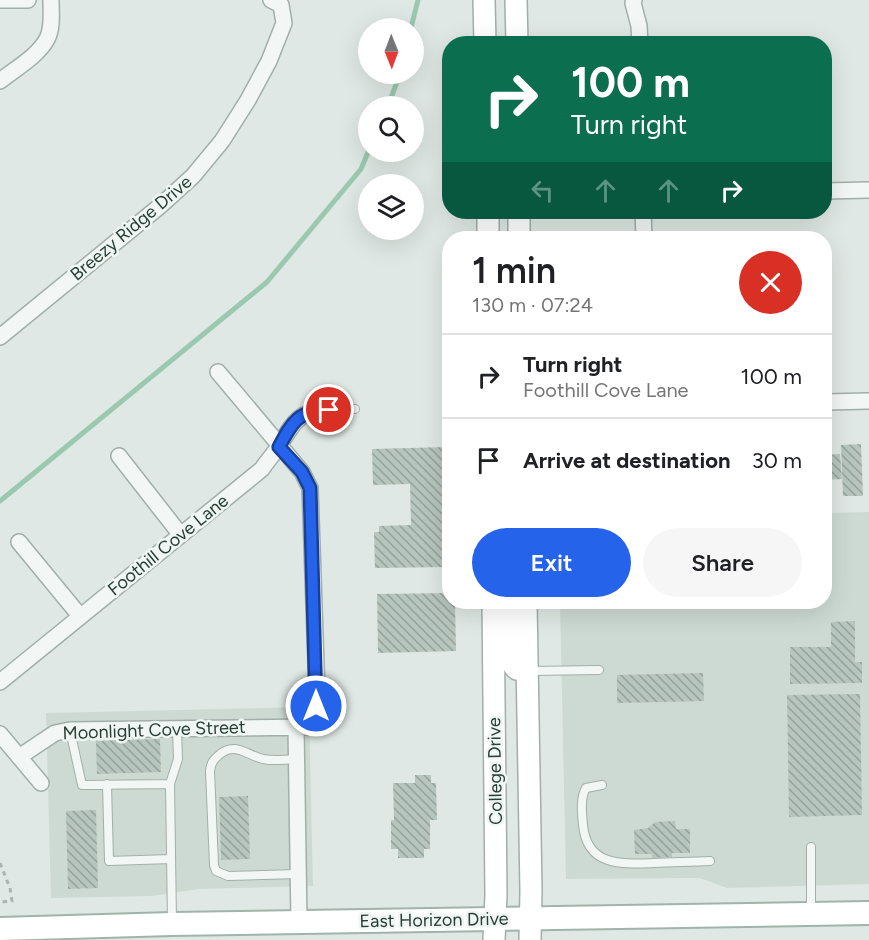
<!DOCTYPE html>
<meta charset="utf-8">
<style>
:root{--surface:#fff;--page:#f6f6f6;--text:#202124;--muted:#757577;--line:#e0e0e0;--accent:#2563eb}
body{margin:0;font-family:Figtree,sans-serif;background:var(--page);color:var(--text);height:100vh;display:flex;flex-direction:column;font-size:22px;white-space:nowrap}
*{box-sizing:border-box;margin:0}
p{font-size:20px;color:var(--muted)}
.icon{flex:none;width:33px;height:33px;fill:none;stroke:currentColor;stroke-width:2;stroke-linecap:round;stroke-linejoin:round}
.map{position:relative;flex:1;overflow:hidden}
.drawer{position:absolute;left:442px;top:231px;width:390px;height:378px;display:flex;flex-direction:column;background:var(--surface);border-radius:24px;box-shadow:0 6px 24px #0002}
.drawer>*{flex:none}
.guide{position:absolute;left:442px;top:36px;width:390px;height:183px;border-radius:24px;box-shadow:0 6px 24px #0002;background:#0b6e4f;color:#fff;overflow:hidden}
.needle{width:39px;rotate:179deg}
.tools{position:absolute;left:358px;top:18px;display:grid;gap:12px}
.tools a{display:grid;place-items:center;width:66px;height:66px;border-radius:50%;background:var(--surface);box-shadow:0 6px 24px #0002;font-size:30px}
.pin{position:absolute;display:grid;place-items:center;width:51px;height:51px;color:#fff;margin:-26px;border:3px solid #fff;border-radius:50%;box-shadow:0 2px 6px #0007}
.me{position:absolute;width:66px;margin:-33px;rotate:0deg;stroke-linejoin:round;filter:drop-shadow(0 0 4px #0008)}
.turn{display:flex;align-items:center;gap:21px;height:126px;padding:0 30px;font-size:27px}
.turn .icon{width:78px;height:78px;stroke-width:2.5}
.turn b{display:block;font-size:42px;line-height:51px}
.lanes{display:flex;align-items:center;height:57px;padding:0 30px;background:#0003;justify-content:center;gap:30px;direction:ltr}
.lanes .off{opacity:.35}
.round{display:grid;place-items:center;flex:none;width:63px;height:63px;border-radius:32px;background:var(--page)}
.summary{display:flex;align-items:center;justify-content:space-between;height:102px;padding:0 30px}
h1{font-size:36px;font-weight:600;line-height:45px}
.primary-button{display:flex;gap:12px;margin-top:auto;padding:12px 30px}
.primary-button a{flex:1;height:69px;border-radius:36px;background:var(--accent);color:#fff;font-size:24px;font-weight:600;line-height:69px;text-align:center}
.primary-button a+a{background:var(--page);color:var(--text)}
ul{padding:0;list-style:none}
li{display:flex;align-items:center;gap:18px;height:84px;padding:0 30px;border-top:2px solid var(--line)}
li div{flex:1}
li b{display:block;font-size:22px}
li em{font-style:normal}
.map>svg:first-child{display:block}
.built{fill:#cddad4}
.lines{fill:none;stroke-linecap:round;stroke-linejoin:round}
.stream{stroke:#9ac8b0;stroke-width:5}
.building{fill:url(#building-back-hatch)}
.service-casing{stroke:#a1afa9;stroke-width:10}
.minor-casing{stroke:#a1afa9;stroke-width:18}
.secondary-casing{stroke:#a1afa9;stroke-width:24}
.primary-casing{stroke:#9fb4aa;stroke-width:26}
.path{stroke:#a9b5b0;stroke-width:3;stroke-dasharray:4.5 4.5;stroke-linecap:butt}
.service{stroke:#f2f7f5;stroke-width:8}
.minor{stroke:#f2f7f5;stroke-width:15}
.secondary{stroke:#fff;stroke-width:21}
.primary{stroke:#fff;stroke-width:22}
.route-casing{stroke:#184099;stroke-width:15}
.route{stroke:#2563eb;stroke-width:10}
.labels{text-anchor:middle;stroke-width:5;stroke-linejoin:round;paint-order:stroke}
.street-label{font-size:18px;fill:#283f36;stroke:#eff6f3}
</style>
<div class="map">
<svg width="869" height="940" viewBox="0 0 869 940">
<defs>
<pattern id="building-back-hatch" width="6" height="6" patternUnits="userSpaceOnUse" patternTransform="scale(1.5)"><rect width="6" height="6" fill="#b7c5bf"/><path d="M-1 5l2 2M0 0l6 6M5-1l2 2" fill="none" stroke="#95a19c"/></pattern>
</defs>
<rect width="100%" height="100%" fill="#dfe8e4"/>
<!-- built -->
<path class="built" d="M869 512V884L727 888 700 878 566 879 560 602H825V513Z
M309 707 313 886 199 889 151 896 51 898 46 713Z"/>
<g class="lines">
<!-- stream -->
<path class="stream" d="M411 28 418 0
M388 106 400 74
M0 501 267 282 361 169 369 150"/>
</g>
<!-- building -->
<path class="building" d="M861 444 863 496H843L841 445Z
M446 447 448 540H450L448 567 375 568 374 532H379V526L411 525 410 484 373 485 372 449Z
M840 454 842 479 825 480V455Z
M450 593V602H455L456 651 378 653 377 594Z
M855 621V662H862V683L790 684V647H831V622Z
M703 673 704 701 617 703V675Z
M860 694 862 815 789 817 787 695Z
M160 739 161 772 97 774 96 741Z
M415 775H431V783H436L437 820H430V849H424V858H398V849H391V820H394L393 783H415Z
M248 796 250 859 221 860 219 797Z
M96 810 98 888 68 889 66 811Z
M675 821 676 829H690V853H672V857L652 858V854H635L634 830 648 828 655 822Z"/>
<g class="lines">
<defs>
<path id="service" d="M329 409H355
M529 671 599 670
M70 730 82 785 170 784
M296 759C286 760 273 761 263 759 246 755 235 741 219 755 213 760 211 763 210 771L214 865 216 871 228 876 298 874
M107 784 109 861 171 859
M602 785 586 788C580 798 582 813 583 825 587 867 622 864 654 863 673 862 692 862 710 861
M811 847V912
M172 922 170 784 178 759 177 729"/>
<path id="minor" d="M0 0H28
M634 0 633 3 639 26 640 44
M0 81C15 69 38 56 47 39 53 28 51 12 51 0
M825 191 869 190
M643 212 644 238
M0 337 160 206 193 176 222 141 248 100 269 61 284 23 281 5 271 0
M825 402 869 401
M119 456 180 534
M19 542 80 616
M0 682 262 469C267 461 274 454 279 446 294 422 298 411 329 409
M296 727 299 922
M0 734 41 783
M19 757 55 733 70 730 310 727 316 718 317 694 310 488 302 472 218 372"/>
<path id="secondary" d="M484 0 485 44
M516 0 517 44
M488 212V238
M519 212V238
M493 602 496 895 494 940
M508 602C508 617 504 661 517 669 520 670 524 670 527 671
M526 602 531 891 530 940"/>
<path id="primary" d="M0 929 172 924 869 913"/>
</defs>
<!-- service casing -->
<use href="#service" class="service-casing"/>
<!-- minor casing -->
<use href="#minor" class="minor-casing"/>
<!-- secondary casing -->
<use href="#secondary" class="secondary-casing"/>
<!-- primary casing -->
<use href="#primary" class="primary-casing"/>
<!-- path -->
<path class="path" d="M0 863 10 888 12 901 0 902"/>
<!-- service -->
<use href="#service" class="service"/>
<!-- minor -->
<use href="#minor" class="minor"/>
<!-- secondary -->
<use href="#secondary" class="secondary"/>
<!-- primary -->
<use href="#primary" class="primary"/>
</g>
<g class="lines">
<defs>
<path id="route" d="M316 706 310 488 302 472 279 447C292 422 299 410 329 410"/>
</defs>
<!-- route casing -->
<use href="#route" class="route-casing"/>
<!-- route -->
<use href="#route" class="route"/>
</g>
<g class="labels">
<!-- street labels -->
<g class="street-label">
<text transform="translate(131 228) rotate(-40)" y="6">Breezy Ridge Drive</text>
<text transform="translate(168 545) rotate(-39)" y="6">Foothill Cove Lane</text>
<text transform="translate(154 730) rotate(-2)" y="6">Moonlight Cove Street</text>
<text transform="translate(495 771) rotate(-91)" y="6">College Drive</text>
<text transform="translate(434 920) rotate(-1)" y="6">East Horizon Drive</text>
</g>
</g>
</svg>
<div class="tools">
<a><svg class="needle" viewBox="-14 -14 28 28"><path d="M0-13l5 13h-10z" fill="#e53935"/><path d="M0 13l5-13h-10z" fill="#757577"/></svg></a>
<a><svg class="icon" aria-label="search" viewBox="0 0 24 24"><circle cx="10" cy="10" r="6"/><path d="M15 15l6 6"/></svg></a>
<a><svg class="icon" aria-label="layers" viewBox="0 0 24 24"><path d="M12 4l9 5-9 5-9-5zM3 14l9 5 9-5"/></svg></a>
</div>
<div class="pin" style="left:329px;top:410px;background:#d93025"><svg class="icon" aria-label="arrive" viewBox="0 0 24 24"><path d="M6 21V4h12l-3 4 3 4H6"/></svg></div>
<svg class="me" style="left:316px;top:706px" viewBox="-20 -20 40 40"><circle r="17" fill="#2563eb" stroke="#fff" stroke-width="3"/><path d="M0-11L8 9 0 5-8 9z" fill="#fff"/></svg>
<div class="guide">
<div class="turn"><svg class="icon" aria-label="right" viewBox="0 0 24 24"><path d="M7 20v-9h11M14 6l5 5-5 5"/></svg><div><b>100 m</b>Turn right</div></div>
<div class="lanes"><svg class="icon off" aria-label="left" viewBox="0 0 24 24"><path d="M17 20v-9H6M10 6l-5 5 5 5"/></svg><svg class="icon off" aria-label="ahead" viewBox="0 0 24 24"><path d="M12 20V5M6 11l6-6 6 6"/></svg><svg class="icon off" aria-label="ahead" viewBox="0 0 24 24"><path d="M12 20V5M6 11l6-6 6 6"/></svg><svg class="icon" aria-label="right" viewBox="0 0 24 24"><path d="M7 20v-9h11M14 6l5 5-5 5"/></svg></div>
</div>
<section class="drawer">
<div class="summary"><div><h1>1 min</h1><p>130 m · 07:24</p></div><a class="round" style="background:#d93025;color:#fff"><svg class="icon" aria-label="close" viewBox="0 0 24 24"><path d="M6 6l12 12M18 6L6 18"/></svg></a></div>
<ul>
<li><svg class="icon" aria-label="right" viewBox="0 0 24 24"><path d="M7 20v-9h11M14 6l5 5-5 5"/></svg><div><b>Turn right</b><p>Foothill Cove Lane</p></div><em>100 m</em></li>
<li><svg class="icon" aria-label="arrive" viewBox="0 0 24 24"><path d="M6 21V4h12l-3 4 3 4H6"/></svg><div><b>Arrive at destination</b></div><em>30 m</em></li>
</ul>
<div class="primary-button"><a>Exit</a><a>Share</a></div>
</section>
</div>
